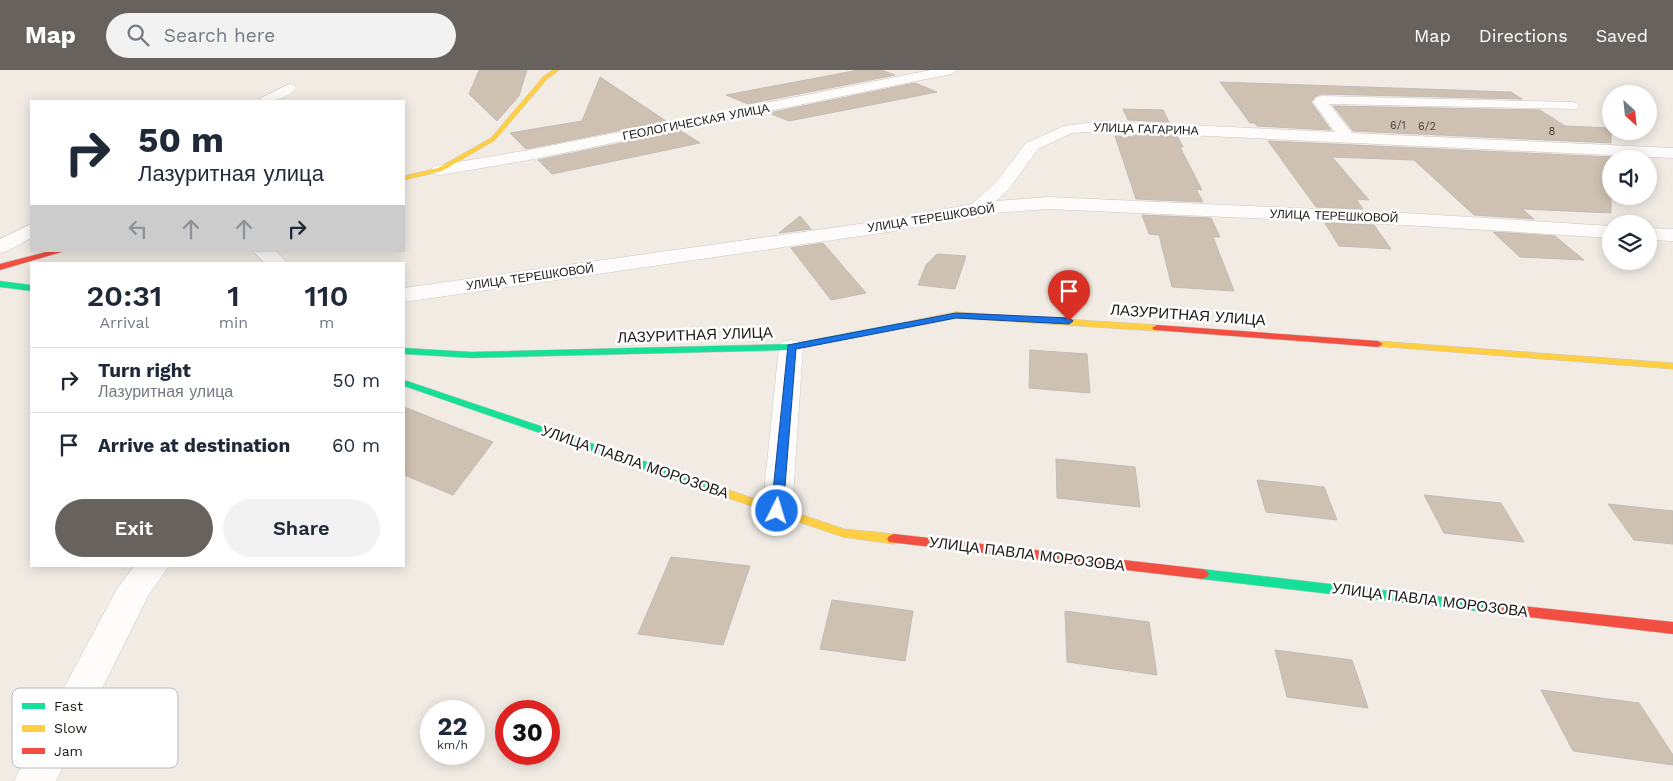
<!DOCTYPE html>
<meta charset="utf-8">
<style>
:root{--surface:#fff;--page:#f2f2f3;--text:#1f2937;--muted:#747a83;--line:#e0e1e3;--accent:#67625d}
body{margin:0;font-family:"Work Sans",sans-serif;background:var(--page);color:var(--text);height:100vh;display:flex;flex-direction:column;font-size:19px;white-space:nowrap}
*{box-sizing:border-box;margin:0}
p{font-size:16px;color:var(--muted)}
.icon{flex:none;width:28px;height:28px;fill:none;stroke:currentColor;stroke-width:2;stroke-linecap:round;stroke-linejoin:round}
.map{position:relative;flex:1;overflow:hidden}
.panel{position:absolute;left:30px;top:192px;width:375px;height:305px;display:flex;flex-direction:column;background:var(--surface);border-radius:0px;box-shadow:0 2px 12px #0003}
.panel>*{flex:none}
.top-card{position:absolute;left:30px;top:30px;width:375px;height:152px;border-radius:0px;box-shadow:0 2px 12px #0003;background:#fff;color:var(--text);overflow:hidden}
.needle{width:32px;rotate:153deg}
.buttons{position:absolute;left:1602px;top:15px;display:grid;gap:10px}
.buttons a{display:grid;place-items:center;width:55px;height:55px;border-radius:50%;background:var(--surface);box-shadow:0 2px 12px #0003;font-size:25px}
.speed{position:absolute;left:420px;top:630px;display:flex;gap:10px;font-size:25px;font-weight:700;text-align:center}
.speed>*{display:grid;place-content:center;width:65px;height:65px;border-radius:50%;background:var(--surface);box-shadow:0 2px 12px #0003;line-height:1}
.speed small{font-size:12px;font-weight:400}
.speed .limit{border:8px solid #d22;background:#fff;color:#111}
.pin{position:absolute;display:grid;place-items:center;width:42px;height:42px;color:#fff;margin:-51px -21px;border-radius:50% 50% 50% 0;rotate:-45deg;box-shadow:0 0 5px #0007}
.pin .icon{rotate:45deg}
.me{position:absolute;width:55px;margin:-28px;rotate:5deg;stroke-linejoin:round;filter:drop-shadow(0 0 4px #0008)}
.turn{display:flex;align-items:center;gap:18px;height:105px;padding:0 25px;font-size:22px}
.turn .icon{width:65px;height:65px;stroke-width:2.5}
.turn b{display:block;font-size:35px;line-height:42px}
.lanes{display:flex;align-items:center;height:48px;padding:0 25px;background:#0003;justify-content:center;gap:25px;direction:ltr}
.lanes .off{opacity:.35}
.eta{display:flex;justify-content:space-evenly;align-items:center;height:85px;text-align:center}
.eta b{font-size:30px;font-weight:600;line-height:35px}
.cta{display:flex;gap:10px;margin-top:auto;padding:10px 25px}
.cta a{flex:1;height:58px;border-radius:30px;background:var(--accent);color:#fff;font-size:20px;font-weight:600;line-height:58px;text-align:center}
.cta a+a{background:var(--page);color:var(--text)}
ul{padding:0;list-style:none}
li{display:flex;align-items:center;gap:15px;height:65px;padding:0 25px;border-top:1px solid var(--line)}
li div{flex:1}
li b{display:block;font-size:19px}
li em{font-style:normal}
header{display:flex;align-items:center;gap:30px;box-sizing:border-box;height:70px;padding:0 25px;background:var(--accent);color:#fff}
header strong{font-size:24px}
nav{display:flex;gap:28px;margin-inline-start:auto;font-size:18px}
.search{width:350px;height:45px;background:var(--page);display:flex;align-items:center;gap:12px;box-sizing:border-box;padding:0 18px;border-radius:28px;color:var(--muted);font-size:19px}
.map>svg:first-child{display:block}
.building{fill:#cfc1b2;stroke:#c1bcb6}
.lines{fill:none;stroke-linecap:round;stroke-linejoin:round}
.street-casing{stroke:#ccc7c1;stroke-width:1}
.fast-casing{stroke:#ccc7c1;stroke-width:1}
.slow-casing{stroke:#ccc7c1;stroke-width:1}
.jam-casing{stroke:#ccc7c1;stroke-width:1}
.street{fill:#fdfcfb;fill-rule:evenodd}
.fast{fill:#16e098;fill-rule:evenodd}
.slow{fill:#ffcf43;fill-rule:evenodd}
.jam{fill:#f24e42;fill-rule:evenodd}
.route{fill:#1a73e8;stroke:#114b97}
.labels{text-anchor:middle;stroke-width:5;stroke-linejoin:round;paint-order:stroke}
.far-number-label{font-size:11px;fill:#4a433c}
.far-street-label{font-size:12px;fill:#1d1914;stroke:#fff}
.street-label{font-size:15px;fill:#1d1914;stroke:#fff}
.key{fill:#fff;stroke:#bbbab8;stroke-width:1}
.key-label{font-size:14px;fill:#1d1914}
</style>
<header>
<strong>Map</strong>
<div class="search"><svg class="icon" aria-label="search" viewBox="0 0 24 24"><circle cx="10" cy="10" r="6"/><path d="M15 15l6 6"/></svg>Search here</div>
<nav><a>Map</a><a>Directions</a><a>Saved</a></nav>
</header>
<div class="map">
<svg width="1673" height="711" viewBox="0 0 1673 711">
<rect width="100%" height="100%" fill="#f1ebe4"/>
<!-- building -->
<path class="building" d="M479 0H527L519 26 497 51 469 24Z
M859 0H881L895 5 748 34 726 25Z
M600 7 666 51 526 79 510 63 582 51Z
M1220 12 1511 22 1522 29 1322 24 1316 26 1311 32 1331 60 1257 56 1255 53H1250Z
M915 13 937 22 789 51 769 43Z
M1333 36 1540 40 1565 56 1611 58V73L1353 61Z
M1123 39 1163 40 1169 52 1128 50Z
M681 61 700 73 552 104 538 90Z
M1133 64 1177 66 1183 77H1180L1202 120 1196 119 1203 132 1136 129 1115 66 1134 67Z
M1268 71 1611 87V143L1522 139 1534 149 1474 145 1414 90 1332 87 1369 130 1356 129 1363 139 1316 137Z
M1142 145 1211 148 1220 167H1213L1234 221 1172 217 1159 165 1149 164Z
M800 146 811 159 779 163Z
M1325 153 1374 155 1391 179 1339 176Z
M1493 162 1555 166 1584 190 1520 187Z
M823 173 866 223 831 230 791 178Z
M937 184 966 186 955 219 918 215 926 195Z
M1030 280 1087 284 1090 323 1029 318Z
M404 337 493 372 453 425 404 405Z
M1056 389 1135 397 1140 437 1057 428Z
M1257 410 1324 417 1337 450 1266 442Z
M1424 425 1501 433 1524 472 1444 463Z
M1608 434 1673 441V474L1634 470Z
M671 487 750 496 723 575 638 564Z
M832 530 913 541 905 591 820 579Z
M1065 541 1149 552 1157 605 1067 592Z
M1275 580 1352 590 1368 638 1287 627Z
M1541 620 1639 633 1673 685V695L1573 681Z"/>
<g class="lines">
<defs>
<path id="street" d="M931 0H957L951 4 529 90 440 105 434 104 431 100 434 96 440 95 529 80Z
M289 14 294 15 296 18C287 29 272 32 259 31L261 28Z
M1322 26 1572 32 1577 33 1579 36 1577 39 1329 34 1352 63 1673 78V88L1101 61 1072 63 1038 79 1009 119 996 131 1048 127 1406 143 1611 156V168L1406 155 1048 139 978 144 888 162 404 232V218L888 150 972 134 997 111 1026 73 1064 56 1101 51 1335 62 1313 32 1317 27Z
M31 154V168L7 181 0 183V169Z
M1649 158 1673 159V171L1649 170Z
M253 181H276L288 194H265Z
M791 270 800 272 803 277 792 441 788 448 777 451 766 448 762 441 779 277 782 272Z
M134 496H169L148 526 56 711H14L117 519Z"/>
<path id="fast" d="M0 211 31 215V221L0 217Z
M906 252 909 253V257L791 280 472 288 404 284V278L472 282 791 274Z
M404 310 718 416 720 419 714 423 710 422 404 316Z
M1202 499 1494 533 1499 534 1501 538 1499 542 1494 543 1202 509 1197 507 1195 504 1197 501Z"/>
<path id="slow" d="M553 0H559L547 9 495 70 442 101 404 110V106L438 98 491 68 543 7Z
M956 242 1157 255 1162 258 1157 261 956 248 906 258 901 255 906 252Z
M1378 271 1673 293V299L1375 276 1373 274 1375 272Z
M714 415 844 459 894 464 899 466 901 469 899 472 894 474 843 467 710 422 708 419 710 416Z"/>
<path id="jam" d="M50 181H65L0 200V194Z
M1157 255 1378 271 1383 274 1378 277 1154 260 1152 258Z
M894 464 1202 499 1207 501 1209 504 1207 507 1202 509 889 472 887 469 889 466Z
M1494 533 1673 552V564L1494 543 1489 542 1487 538 1489 534Z"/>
</defs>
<!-- street casing -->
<use href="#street" class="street-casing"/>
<!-- fast casing -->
<use href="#fast" class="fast-casing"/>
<!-- slow casing -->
<use href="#slow" class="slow-casing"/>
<!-- jam casing -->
<use href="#jam" class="jam-casing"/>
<!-- street -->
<use href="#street" class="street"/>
<!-- fast -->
<use href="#fast" class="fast"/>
<!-- slow -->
<use href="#slow" class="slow"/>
<!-- jam -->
<use href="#jam" class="jam"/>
</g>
<!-- route -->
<path class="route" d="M956 243 1069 248 1073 251 1069 254 956 248 796 279 783 441 777 445 772 444 771 441 788 275Z"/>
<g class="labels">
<!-- far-number labels -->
<g class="far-number-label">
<text x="1398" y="59">6/1</text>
<text x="1427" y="60">6/2</text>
<text x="1552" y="65">8</text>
</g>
<!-- far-street labels -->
<g class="far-street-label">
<text transform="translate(696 52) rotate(-11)" y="4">ГЕОЛОГИЧЕСКАЯ УЛИЦА</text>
<text transform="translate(1146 59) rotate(2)" y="4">УЛИЦА ГАГАРИНА</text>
<text transform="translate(1334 146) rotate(2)" y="4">УЛИЦА ТЕРЕШКОВОЙ</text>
<text transform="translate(931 148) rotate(-9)" y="4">УЛИЦА ТЕРЕШКОВОЙ</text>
<text transform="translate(530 207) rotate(-8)" y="4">УЛИЦА ТЕРЕШКОВОЙ</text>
</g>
<!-- street labels -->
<g class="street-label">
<text transform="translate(1188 245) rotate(4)" y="5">ЛАЗУРИТНАЯ УЛИЦА</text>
<text transform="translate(695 265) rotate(-2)" y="5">ЛАЗУРИТНАЯ УЛИЦА</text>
<text transform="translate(635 392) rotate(19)" y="5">УЛИЦА ПАВЛА МОРОЗОВА</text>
<text transform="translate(1027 484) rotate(7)" y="5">УЛИЦА ПАВЛА МОРОЗОВА</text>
<text transform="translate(1430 530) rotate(7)" y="5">УЛИЦА ПАВЛА МОРОЗОВА</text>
</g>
</g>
<!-- legend -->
<rect x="12" y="618" width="166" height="80" rx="8" class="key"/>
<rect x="22" y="633" width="23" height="6" fill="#16e098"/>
<rect x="22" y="655" width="23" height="7" fill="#ffcf43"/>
<rect x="22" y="678" width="23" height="6" fill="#f24e42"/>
<g class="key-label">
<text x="54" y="641">Fast</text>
<text x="54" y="663">Slow</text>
<text x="54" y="686">Jam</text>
</g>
</svg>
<div class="buttons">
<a><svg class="needle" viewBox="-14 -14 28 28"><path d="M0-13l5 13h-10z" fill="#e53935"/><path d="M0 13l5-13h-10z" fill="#747a83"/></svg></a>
<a><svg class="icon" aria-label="sound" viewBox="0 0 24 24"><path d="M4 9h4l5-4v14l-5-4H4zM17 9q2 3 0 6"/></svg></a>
<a><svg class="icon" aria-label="layers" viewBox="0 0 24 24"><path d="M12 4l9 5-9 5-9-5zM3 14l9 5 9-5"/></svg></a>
</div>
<div class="speed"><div>22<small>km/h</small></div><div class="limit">30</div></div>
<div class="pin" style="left:1069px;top:251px;background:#d93025"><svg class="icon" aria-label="arrive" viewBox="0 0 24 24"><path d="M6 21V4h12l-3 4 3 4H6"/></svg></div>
<svg class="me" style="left:777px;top:441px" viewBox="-20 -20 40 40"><circle r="17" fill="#1a73e8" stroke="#fff" stroke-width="3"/><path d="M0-11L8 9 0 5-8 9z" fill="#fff"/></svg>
<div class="top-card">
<div class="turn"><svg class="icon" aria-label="right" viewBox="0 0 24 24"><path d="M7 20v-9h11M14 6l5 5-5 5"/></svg><div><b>50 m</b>Лазуритная улица</div></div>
<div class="lanes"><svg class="icon off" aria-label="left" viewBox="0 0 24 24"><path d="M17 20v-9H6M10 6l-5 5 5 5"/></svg><svg class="icon off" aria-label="ahead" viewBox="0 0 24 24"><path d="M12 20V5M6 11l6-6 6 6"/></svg><svg class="icon off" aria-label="ahead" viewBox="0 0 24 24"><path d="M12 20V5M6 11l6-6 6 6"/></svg><svg class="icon" aria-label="right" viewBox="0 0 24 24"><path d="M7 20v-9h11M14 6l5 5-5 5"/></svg></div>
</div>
<section class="panel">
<div class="eta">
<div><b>20:31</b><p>Arrival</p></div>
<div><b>1</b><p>min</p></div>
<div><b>110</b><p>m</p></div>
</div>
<ul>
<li><svg class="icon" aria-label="right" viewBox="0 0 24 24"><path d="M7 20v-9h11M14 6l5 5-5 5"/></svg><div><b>Turn right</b><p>Лазуритная улица</p></div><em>50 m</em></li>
<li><svg class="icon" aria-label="arrive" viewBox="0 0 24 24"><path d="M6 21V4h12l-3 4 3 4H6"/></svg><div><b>Arrive at destination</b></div><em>60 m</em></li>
</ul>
<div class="cta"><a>Exit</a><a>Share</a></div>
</section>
</div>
